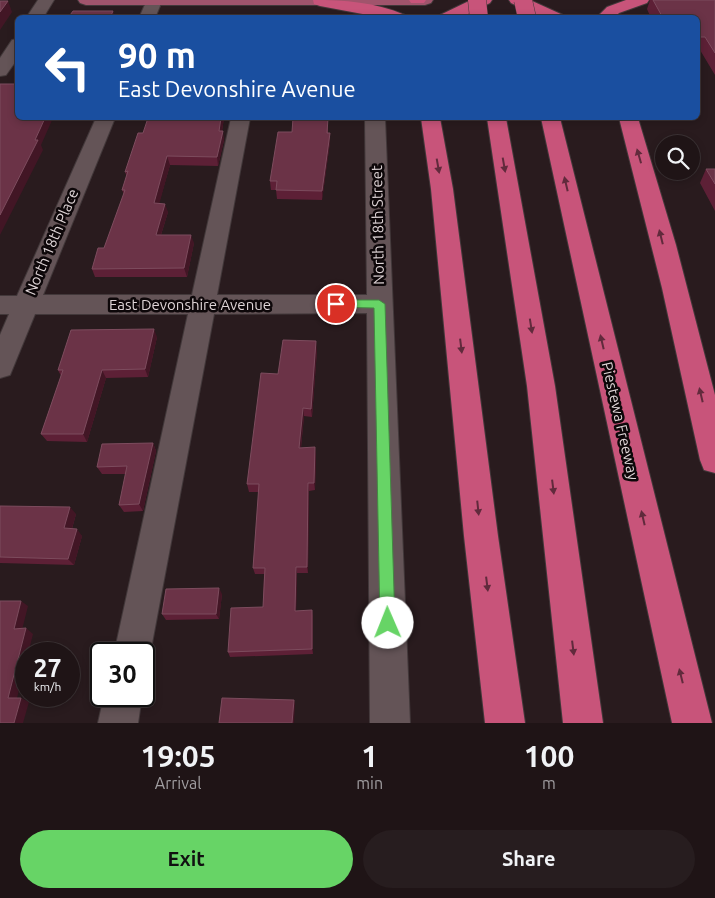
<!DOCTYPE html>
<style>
:root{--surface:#1f1416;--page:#271d1f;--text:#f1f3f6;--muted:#a19ea1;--line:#3c3335;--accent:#67d466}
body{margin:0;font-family:Ubuntu,sans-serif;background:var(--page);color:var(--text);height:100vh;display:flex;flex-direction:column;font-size:19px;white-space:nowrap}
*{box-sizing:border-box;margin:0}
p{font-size:16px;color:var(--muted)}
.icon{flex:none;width:28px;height:28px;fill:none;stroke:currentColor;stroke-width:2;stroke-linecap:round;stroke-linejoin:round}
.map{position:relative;height:723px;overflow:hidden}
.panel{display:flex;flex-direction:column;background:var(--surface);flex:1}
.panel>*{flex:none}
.top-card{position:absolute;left:15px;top:15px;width:685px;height:105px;border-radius:8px;box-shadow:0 2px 8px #0003,0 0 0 1px var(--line);background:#1a4fa0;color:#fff;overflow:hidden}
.buttons{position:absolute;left:655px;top:135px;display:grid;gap:10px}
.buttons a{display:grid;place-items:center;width:45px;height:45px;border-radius:50%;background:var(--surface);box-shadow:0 2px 8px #0003,0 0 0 1px var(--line);font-size:25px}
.speed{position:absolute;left:15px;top:642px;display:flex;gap:10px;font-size:25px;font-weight:700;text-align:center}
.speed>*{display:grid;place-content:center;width:65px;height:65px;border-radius:50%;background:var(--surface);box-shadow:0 2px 8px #0003,0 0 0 1px var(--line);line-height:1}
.speed small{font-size:12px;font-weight:400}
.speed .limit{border:2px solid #111;border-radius:8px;background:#fff;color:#111}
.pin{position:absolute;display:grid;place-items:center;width:42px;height:42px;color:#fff;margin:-21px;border:2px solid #fff;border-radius:50%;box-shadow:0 1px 5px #0007}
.me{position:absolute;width:55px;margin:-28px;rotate:359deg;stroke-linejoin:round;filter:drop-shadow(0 0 4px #0008)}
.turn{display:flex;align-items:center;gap:18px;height:105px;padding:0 20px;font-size:22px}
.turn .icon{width:65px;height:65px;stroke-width:2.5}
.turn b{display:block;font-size:35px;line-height:42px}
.eta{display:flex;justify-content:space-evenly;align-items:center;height:85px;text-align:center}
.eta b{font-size:30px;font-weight:700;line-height:35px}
.button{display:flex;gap:10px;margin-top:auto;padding:10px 20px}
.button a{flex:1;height:58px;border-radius:30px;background:var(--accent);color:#111;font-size:20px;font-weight:700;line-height:58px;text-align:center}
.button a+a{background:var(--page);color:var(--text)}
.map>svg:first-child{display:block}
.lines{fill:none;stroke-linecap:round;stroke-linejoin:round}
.minor-casing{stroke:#42383a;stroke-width:2}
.major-casing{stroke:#42383a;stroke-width:2}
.highway-casing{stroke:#42383a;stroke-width:2}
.minor{fill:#645457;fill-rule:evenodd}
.major{fill:#a0546c;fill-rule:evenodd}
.highway{fill:#c8547a;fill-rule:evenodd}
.highway-bridge-casing{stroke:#42383a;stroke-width:19;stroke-linecap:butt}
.highway-bridge{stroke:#c8547a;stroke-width:18}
.wall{fill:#5d2036}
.shaded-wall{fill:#421625}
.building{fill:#6b3347;stroke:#7d4c5e}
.oneway{fill:#612a3c}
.route{fill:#67d466;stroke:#438a42}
.labels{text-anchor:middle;stroke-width:5;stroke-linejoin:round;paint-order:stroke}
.street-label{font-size:15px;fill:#dfd5d7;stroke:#0d0709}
</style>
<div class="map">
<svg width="715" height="723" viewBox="0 0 715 723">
<rect width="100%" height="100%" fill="#291b1e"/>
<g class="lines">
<defs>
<path id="minor" d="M38 0H54L43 18H26Z
M147 0 162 1 155 18H139Z
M18 39V58L6 75 0 76V58L12 40Z
M96 118H115L43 295H192L231 118H250L217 295H367L365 118H385L410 723H370L367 313 214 314 150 654 144 668V654H114L188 314H35L10 375 0 378V335L9 314H0V296H17Z
M104 696H142L138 723H98Z"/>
<path id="major" d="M78 0H433L431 3 425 5H86L80 3Z"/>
<path id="highway" d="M313 0C345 0 375 2 405 15L407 18H384L320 6 314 4Z
M409 0H426L424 3H411Z
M471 0H492L490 3 460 18H438L440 15Z
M509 0H530L563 15 565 18H542L511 3Z
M626 0H649L647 3 619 13 614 18H596L607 7Z
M421 118H440L453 189 498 536 525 723H485L464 536 431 189Z
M487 118H506L555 386 603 723H563L527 386Z
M541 118H560L712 723H672Z
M619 118H638L676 245 715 395V473L704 470 700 460 662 288Z"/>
</defs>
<!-- minor casing -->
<use href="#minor" class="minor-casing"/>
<!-- major casing -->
<use href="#major" class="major-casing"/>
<!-- highway casing -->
<use href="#highway" class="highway-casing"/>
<!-- minor -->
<use href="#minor" class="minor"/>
<!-- major -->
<use href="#major" class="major"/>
<!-- highway -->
<use href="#highway" class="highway"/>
<defs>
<path id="highway-bridge" d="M477 0 479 18
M523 0 527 18"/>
</defs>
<!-- highway-bridge casing -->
<use href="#highway-bridge" class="highway-bridge-casing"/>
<!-- highway-bridge -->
<use href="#highway-bridge" class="highway-bridge"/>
</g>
<!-- wall -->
<path class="wall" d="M650 0H715V75L700 50H698V18H651L647 9Z
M224 118 222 131 224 140 218 166 170 165 159 203 168 212 161 235 194 243 187 277H95L92 269 104 248 124 194 122 190 127 177 125 172 143 133Z
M293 118H328V133H330V142L322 200 277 199 276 190H271L270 181 292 132Z
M706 169H715V211L700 183Z
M157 337 148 377 106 378 87 442 47 441 41 434 61 376 58 370Z
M317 350 312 417 304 416 301 448 316 455 315 490 309 491 308 573H297L296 611 313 616V654L230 657 228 652 263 607 264 574H255L253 568 259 492H249L247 484 278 374Z
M153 443 156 451 143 511 124 512 119 505 126 474H102L97 467Z
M0 506 76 514 72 529 82 536 74 565 0 563Z
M222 594 219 619 166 620 162 614Z"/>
<!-- shaded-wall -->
<path class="shaded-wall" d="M8 1 12 12 0 30V12Z
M113 11 115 18H110Z
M45 118H53L41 145 43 150 0 235V215Z
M221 118H224L221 137 223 131 224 140 218 166 217 157 219 131Z
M330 133V142L322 200V191Z
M167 156 170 165 157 212 154 203Z
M165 204 168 212 158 244 156 235Z
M191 235 194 243 187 277 184 268Z
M154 329 157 337 148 377 145 369Z
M316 341 317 350 312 417 311 409Z
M102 370 106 378 87 442 83 434Z
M303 408 304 416 300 455 299 448Z
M153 443 156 451 143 511 139 504Z
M315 447 316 455 315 490 314 483Z
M308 483 309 491 308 573 307 567Z
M70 507 76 514 70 535 64 528Z
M77 529 82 536 74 565 68 559Z
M296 567 297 573 296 616 295 611Z
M219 588 222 594 219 619 216 614Z
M21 601 28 606 21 634 14 629Z
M312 610 313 616V654L312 649Z
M26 628 33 634 28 654H26V662L16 702 8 698Z
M21 698 29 702 23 723H14Z
M294 700 295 704 294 723H292Z"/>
<!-- building -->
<path class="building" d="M653 0H715V53L705 37H698V18H663Z
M0 1H8L0 12Z
M73 11H113L110 18H68Z
M0 84H18V118H45L35 140H38L0 215Z
M148 118H221L219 131H223L217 157 167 156 154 203 165 204 156 235H191L184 268 92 269 98 248H104L125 190H122L128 171 125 172 138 133H143Z
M293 118H328L327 133H330L322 191 276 190 277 181H270L278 132H292Z
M706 169H715V184Z
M154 329 145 369 102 370 83 434H41L63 370H58L71 330Z
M283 340 316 341 311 409 303 408 299 448 315 447 314 483H308L307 567H296L295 611 312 610V649L228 652 231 608 263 607 265 568H253L259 484H247L261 373 278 374Z
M153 443 139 504 119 505 127 466 97 467 102 444Z
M0 506 70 507 64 528 77 529 68 559 0 557Z
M219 588 216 614H162L166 589Z
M0 601H21L14 629 26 628 8 698H21L14 723H0Z
M222 698 294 700 292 723H219Z"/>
<!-- one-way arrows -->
<defs><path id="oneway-solid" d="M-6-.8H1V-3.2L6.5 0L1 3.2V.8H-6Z" transform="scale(1.25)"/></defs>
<g class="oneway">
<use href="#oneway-solid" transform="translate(639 156) rotate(-106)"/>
<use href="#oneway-solid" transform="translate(504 165) rotate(80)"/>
<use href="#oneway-solid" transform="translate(438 166) rotate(80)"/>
<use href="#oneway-solid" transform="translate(566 184) rotate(-103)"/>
<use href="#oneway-solid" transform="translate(661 237) rotate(-104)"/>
<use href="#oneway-solid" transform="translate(531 326) rotate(81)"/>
<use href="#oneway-solid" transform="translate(602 342) rotate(-103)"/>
<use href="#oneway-solid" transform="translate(461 346) rotate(83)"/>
<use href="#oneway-solid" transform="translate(701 395) rotate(-103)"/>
<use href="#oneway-solid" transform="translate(553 487) rotate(83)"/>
<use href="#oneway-solid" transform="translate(478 508) rotate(84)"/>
<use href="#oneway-solid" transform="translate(643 518) rotate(-103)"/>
<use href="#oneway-solid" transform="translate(487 584) rotate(83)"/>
<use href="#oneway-solid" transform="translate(573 648) rotate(83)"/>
<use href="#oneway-solid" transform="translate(681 676) rotate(-104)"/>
</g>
<!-- route -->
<path class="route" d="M336 300H379L385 304 395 623 393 629 388 631 382 629 380 623 374 308 333 307 331 304 333 301Z"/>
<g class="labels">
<!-- street labels -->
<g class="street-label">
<text transform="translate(378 225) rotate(-91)" y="5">North 18th Street</text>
<text transform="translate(52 242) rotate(-67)" y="5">North 18th Place</text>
<text x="190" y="310">East Devonshire Avenue</text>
<text transform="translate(620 421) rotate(77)" y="5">Piestewa Freeway</text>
</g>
</g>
</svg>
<div class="buttons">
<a><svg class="icon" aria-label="search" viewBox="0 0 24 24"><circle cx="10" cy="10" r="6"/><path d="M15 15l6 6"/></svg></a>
</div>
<div class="speed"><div>27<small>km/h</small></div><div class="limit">30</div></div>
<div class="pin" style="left:336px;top:304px;background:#d93025"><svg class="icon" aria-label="arrive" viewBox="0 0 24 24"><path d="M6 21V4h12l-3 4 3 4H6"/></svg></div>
<svg class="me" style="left:388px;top:623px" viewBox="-20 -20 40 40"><circle r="19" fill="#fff"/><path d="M0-13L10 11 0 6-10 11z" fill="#67d466"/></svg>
<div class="top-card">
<div class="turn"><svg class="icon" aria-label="left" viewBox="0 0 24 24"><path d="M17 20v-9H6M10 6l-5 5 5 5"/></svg><div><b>90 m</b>East Devonshire Avenue</div></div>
</div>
</div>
<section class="panel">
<div class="eta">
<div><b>19:05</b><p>Arrival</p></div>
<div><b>1</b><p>min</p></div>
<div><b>100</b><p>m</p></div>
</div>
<div class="button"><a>Exit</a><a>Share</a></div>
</section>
